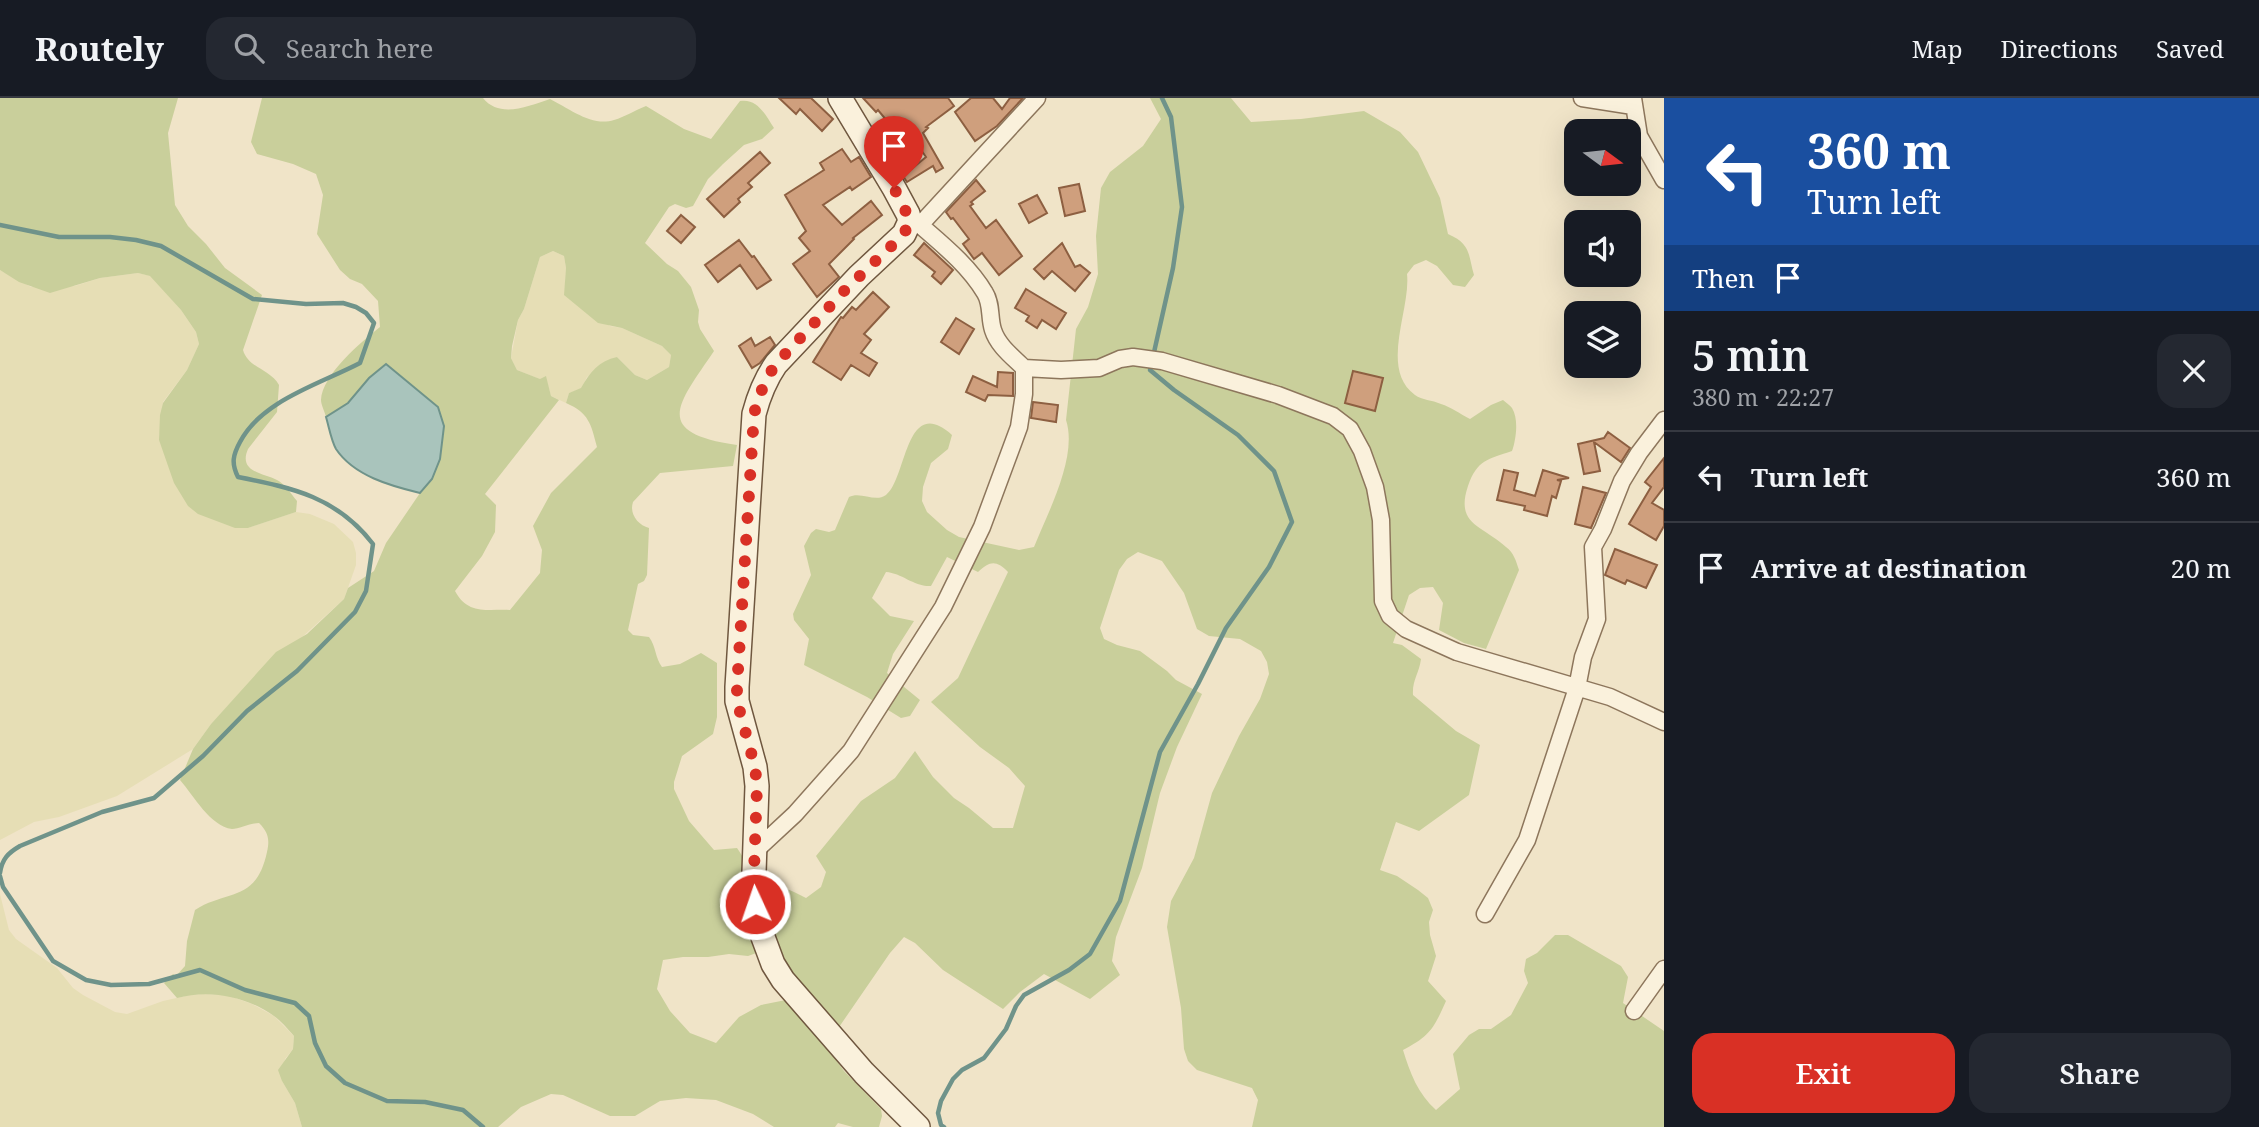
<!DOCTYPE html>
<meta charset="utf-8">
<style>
:root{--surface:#171b24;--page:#242831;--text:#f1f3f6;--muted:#9ea1a6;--line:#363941;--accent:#d93025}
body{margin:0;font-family:"Noto Serif",serif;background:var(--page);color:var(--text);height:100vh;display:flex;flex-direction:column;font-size:26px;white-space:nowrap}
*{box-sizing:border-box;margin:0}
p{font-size:23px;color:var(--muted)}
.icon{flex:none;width:38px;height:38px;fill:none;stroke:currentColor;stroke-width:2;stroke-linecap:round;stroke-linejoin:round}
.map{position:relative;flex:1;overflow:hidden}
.side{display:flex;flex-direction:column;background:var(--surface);width:595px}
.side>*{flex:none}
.hud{background:#1a4fa0;color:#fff;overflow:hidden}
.needle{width:46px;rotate:105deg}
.controls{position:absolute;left:1564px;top:21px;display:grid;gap:14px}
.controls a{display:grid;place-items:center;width:77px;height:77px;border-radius:14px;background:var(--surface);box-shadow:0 7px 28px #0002;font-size:35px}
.pin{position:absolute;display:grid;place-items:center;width:60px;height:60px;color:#fff;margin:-72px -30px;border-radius:50% 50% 50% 0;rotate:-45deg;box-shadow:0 0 7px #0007}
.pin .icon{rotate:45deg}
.me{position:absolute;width:77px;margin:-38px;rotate:357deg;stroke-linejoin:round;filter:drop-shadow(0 0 5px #0008)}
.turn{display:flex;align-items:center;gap:24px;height:147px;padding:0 28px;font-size:32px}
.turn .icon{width:91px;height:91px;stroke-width:2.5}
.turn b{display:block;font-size:49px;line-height:60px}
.then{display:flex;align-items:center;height:66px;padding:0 28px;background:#0003;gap:14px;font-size:26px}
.round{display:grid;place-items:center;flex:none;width:74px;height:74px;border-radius:21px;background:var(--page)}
.head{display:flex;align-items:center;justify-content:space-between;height:119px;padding:0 28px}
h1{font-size:42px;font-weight:600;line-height:52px}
.cta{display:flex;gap:14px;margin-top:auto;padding:14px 28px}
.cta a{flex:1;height:80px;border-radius:21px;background:var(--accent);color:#fff;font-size:28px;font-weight:600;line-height:80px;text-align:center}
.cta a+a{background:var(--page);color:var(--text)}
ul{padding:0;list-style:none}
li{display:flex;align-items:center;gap:21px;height:91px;padding:0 28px;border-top:2px solid var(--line)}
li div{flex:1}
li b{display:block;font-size:26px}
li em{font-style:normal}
header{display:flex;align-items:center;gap:42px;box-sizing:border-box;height:98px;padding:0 35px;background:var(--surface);border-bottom:2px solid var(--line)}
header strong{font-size:33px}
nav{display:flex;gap:38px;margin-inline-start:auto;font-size:24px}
.search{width:490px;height:63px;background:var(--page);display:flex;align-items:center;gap:18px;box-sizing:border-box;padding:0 24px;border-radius:21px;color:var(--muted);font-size:26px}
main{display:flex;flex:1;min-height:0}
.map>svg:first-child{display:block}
.farmland{fill:#e6deb5}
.green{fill:#c9cf9b;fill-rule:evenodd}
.water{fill:#a9c4bc;stroke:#6f938a;stroke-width:2}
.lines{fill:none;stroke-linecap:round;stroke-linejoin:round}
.stream{stroke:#6f938a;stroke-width:4.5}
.building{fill:#cf9f7d;stroke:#8d5f41;stroke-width:2}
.minor-casing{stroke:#8d765c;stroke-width:19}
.secondary-casing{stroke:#6f573f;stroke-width:26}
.minor{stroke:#faf1dc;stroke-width:16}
.secondary{stroke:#faf1dc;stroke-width:23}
.route{stroke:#d93025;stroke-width:12;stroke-dasharray:0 21.6}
</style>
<header>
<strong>Routely</strong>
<div class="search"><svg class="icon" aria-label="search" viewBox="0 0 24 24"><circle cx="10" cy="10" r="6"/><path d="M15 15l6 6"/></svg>Search here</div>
<nav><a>Map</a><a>Directions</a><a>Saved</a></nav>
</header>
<main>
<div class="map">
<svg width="1664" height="1029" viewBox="0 0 1664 1029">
<rect width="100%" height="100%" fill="#f0e4c8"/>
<!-- farmland -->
<path class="farmland" d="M553 153 564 158 566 170 565 197 610 228 622 230 662 248 671 257 669 269 647 282 635 277 617 259 587 279 581 291 569 295 566 305 551 298 547 284 517 272 511 260 518 222 524 211 540 159Z
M0 172 31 189 75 188 100 180 138 175 151 178 181 212 196 234 199 246 187 272 163 304 159 342 248 430 296 414 310 416 334 426 353 444 356 455V467L344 501 236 599 211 626 193 651 117 698 59 719 34 724 0 742Z
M0 796 9 832 16 841 57 870 73 890 83 897 115 914 127 916 163 903 190 897 203 896 227 897 252 906 274 918 294 938 293 951 285 961 282 983 295 1005 302 1029H0Z"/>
<!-- green -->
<path class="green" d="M0 0H178L168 35 175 107 188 128 206 146 225 170 262 197 243 252C248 270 270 271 279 287L277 314 248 351C238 374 263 375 277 382 285 386 291 396 297 403L296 414 248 430H235L198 416 188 408 174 385 159 342 160 317 163 305 187 272 199 246 196 234 181 212 150 178 138 175 100 180 50 195 19 184 0 172Z
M262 0H483C500 21 528 8 550 1 570 11 592 29 614 22 625 19 635 12 646 8L684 31 711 41 740 3C758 0 766 18 774 30L762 41 744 47 723 66 708 81 693 108 686 110 675 106 669 109 645 145 667 166 678 173 691 189 699 212 698 224 700 231 714 253C679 305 650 335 737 347L733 368 660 375 633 404C629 416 638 427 649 430L647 477 644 483 638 486 628 532 633 537 649 539C656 548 655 560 662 569L680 566 701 555 717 565V619L713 636 682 658 674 684V691L689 723 714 752 737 750C742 757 747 768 754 773 769 786 789 790 806 800L821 789 826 774 816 758 861 703 895 680 915 653 933 679 954 700 969 710 993 730H1013L1025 688 1009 670 980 649 931 604 958 580 1008 474C996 462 990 463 978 474L947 459 931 488C914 489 902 475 886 474L872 500 890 518 914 523 893 556 887 575 920 602 910 618 901 620 867 599 804 567 809 541 794 522 793 516 811 477 804 448 811 435 816 431 829 434 835 432 849 399C861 393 875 405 886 397 907 381 905 295 952 337L948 351 931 365 923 389 922 403 927 414 947 432 959 439 1019 452 1034 449C1048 414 1078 359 1066 322L1076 231 1088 209 1098 176 1096 138 1101 90 1110 74 1143 48 1161 21 1150 0H1231L1251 24 1301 21 1364 13 1400 34 1418 54 1440 100 1448 136C1471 146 1468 156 1474 177L1465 189 1453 187 1437 168 1426 162 1414 167 1407 176C1411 211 1379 271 1415 297 1422 302 1432 302 1441 306 1451 309 1460 316 1470 321L1491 307 1503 302C1506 305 1510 307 1512 310 1519 321 1516 342 1512 353 1488 361 1477 362 1468 388 1455 427 1482 427 1506 449 1514 455 1516 463 1519 472L1486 551 1464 545 1439 532 1443 505 1433 489 1420 490 1409 497 1393 545 1402 547 1421 561C1419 576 1412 582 1413 597L1456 633 1480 647 1469 697 1419 733 1396 724 1380 772 1397 778 1418 792 1428 800 1433 812 1429 824 1430 837 1436 858 1428 883 1446 903C1434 930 1430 938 1403 952 1410 975 1418 996 1436 1012L1460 991 1453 956 1469 937 1479 931H1491L1511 917 1528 885 1524 873 1526 861 1537 855 1555 837H1568L1621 868 1628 879 1623 905 1664 933V1029H1252L1258 1002 1252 990 1197 972 1188 963 1184 951 1181 910 1167 829 1171 803 1194 760 1212 695 1239 638 1260 601 1269 576 1267 564 1261 553 1240 541 1209 538 1197 531 1184 495 1162 463 1138 454 1127 461 1119 472 1100 530 1104 541 1117 547 1140 553 1167 573 1176 582 1202 596 1177 649 1160 695 1142 770 1116 839 1112 863 1120 877 1090 901 1044 876 1020 894 1003 911 943 872 915 845 904 839 890 855 826 948 844 973 881 1011 882 1018 879 1029H853L838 1025 835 1029H774L753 1016 716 1002 686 1000 660 1003 635 1018H610L563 997 551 996 521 1009 498 1029H302L295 1005 282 983 278 972 293 951 294 938C288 931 281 923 274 918 246 898 209 891 177 900L164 885 173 876 176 878 185 868 187 843 195 812C228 791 256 805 267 754 270 741 268 734 259 725 250 725 239 731 232 731 210 728 194 698 180 682L193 651 211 626 276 554 307 536 344 501 348 490 374 473 386 445 420 395 432 381 444 335 402 280 386 266 348 305 326 319C325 314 321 307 321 302 322 277 361 244 380 229L378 203 362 186 350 181 340 172 317 136 323 97 316 76 293 66 257 56 251 44ZM553 153 564 158 566 170 564 197 598 225 622 230 662 248 671 257 669 269 647 282 635 277 617 259C599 263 590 274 581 290L569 295 566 305C589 315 591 326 597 349L551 395 533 428 542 452 540 475 510 512C486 511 468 517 455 493L482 458 495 434 496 407 485 396 559 302 551 298 546 278 540 281 517 272 511 260 512 248 518 222 524 211 540 159ZM773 849 806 898 761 907 739 919 716 945 690 935 670 913 657 891 663 862 683 859H708L729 856 748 858Z"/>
<!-- water -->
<path class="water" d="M386 266 438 309 444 328 440 361 432 381 420 395C391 388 354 378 336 351 331 342 329 329 326 319L348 305 369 280Z"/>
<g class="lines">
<!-- stream -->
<path class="stream" d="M0 127 59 139H110L136 142 161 148 253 201 306 206 343 205 356 209 366 215 374 225 360 265C320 286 262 302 240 344 233 357 231 365 238 379 293 390 337 399 373 446L366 493 355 514 297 573 247 613 203 658 154 700 102 714 20 748C8 755 2 761 0 775
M0 778 3 789 53 863 86 882 111 887 149 886 200 872 245 892 295 905 309 918 315 945 326 968 345 985 387 1003 425 1004 463 1012 483 1029
M944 1029 941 1027 938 1015 941 1003 953 981 962 972 984 960 1006 931 1016 908 1024 897 1069 872 1090 856 1120 803 1160 654 1198 586 1226 530 1269 469 1292 424 1274 373 1238 337 1174 292 1150 272 1173 170 1182 109 1171 19 1162 0"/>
</g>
<!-- building -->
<path class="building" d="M779 0H811L833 21 822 33 800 11 796 16Z
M863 0H948L954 8 926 29 928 30 923 35 943 70 936 74 933 68 907 84 903 78 926 59 919 49 916 51 889 22 887 23 878 12 876 14Z
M971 0H993L1002 11 1010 0H1023L997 28 975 43 955 14Z
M842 51 851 64 859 59 871 79 852 92 850 89 823 107 842 127 871 103 882 117 853 140 854 141 829 166 839 179 817 199 793 166 810 153 799 140 806 133 785 97 824 72 820 65Z
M760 54 770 65 748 85 752 89 738 101 740 104 724 119 707 101Z
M976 82 985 93 971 104 973 106 970 108 986 130 996 122 1022 158 999 177 982 155 974 161 963 146 969 141 953 120 951 121 946 114Z
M1079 86 1085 113 1065 118 1059 90Z
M1037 97 1047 115 1029 125 1019 106Z
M681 117 695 129 681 145 667 133Z
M739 142 752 159 754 158 771 182 757 191 740 167 718 184 705 167Z
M924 145 953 172 941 186 932 178 935 174 914 157Z
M1062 145 1075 169 1080 167 1090 175 1075 193 1052 173 1044 181 1034 171Z
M1026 191 1066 215 1056 231 1042 222 1037 230 1026 223 1029 218 1015 210Z
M873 194 889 209 864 236 871 242 861 255 877 265 869 278 851 267 841 282 813 264 841 219 843 220 852 209 856 212Z
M956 220 974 231 959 256 941 244Z
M770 239 775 247 760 265 752 270 739 248 751 240 755 248Z
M1353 273 1383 280 1375 313 1345 305Z
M998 274 1013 275V298L988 297 985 303 966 294 973 278 997 289Z
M1033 304 1058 307 1056 324 1031 320Z
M1608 334 1630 350 1621 364 1594 344 1600 373 1584 376 1578 346 1604 340Z
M1664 360V389L1652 405 1664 412V428L1656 442 1629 426 1651 389 1645 384Z
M1504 372 1518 375 1514 392 1535 398 1543 372 1569 380 1557 382 1561 383 1556 400 1552 398 1547 418 1524 412 1525 408 1497 402Z
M1583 389 1606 395 1591 430 1575 426Z
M1615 451 1657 467 1646 490 1627 482 1625 486 1605 477Z"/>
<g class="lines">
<defs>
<path id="minor" d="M1582 0 1633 8
M1633 0 1639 38 1664 82
M912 123 920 127 1037 0
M1024 270 1061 272 1099 270 1120 261 1133 259 1162 263 1278 297 1333 318 1350 331 1362 353 1375 389 1381 422 1383 503 1390 518 1406 531 1457 554 1610 599 1664 624
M754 754 795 716 851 653 943 509 982 429 1019 329 1024 296V270C1013 259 998 248 993 232 989 220 992 206 985 195 969 168 943 147 920 127
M1485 816 1527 742 1577 590 1583 559 1597 521 1593 449 1603 431 1622 383 1639 355 1664 322
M1634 913 1664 871"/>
<path id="secondary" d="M840 0 894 90 908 116 910 123 904 136 859 178 776 266C765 282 759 297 754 316L737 589V603L755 669 757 688 754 774 756 806 760 831 773 866 783 882 864 975 918 1029"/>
</defs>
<!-- minor casing -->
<use href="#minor" class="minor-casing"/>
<!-- secondary casing -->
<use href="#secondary" class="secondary-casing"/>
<!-- minor -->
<use href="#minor" class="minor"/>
<!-- secondary -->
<use href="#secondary" class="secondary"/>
</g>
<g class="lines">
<!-- route -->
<path class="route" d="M755 806 754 774 757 688 755 669 737 603V589L754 316C759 297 765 282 776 266L845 192 904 136 910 122 894 90"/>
</g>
</svg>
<div class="controls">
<a><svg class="needle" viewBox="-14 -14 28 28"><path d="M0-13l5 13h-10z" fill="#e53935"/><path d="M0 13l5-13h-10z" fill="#9ea1a6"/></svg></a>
<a><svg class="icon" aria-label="sound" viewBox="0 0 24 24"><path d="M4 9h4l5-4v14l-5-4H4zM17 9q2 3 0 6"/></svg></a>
<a><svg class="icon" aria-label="layers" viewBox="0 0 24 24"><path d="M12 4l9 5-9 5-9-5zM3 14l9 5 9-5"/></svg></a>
</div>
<div class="pin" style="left:894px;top:90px;background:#d93025"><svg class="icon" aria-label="arrive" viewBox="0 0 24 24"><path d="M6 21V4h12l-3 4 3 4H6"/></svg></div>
<svg class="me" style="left:755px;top:806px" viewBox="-20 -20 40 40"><circle r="17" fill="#d93025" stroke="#fff" stroke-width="3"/><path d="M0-11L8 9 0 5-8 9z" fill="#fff"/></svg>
</div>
<section class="side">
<div class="hud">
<div class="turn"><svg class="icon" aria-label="left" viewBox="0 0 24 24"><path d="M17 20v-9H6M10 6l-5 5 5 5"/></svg><div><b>360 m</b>Turn left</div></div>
<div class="then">Then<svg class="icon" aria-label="arrive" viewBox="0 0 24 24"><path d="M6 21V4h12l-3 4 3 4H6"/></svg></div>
</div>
<div class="head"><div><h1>5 min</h1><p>380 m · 22:27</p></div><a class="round"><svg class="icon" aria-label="close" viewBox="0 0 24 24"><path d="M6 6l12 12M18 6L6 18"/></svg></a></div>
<ul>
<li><svg class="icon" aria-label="left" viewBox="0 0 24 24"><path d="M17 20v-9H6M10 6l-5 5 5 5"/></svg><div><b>Turn left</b></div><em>360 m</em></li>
<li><svg class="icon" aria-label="arrive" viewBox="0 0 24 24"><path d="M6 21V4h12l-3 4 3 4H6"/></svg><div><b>Arrive at destination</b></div><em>20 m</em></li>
</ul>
<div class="cta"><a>Exit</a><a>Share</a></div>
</section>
</main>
